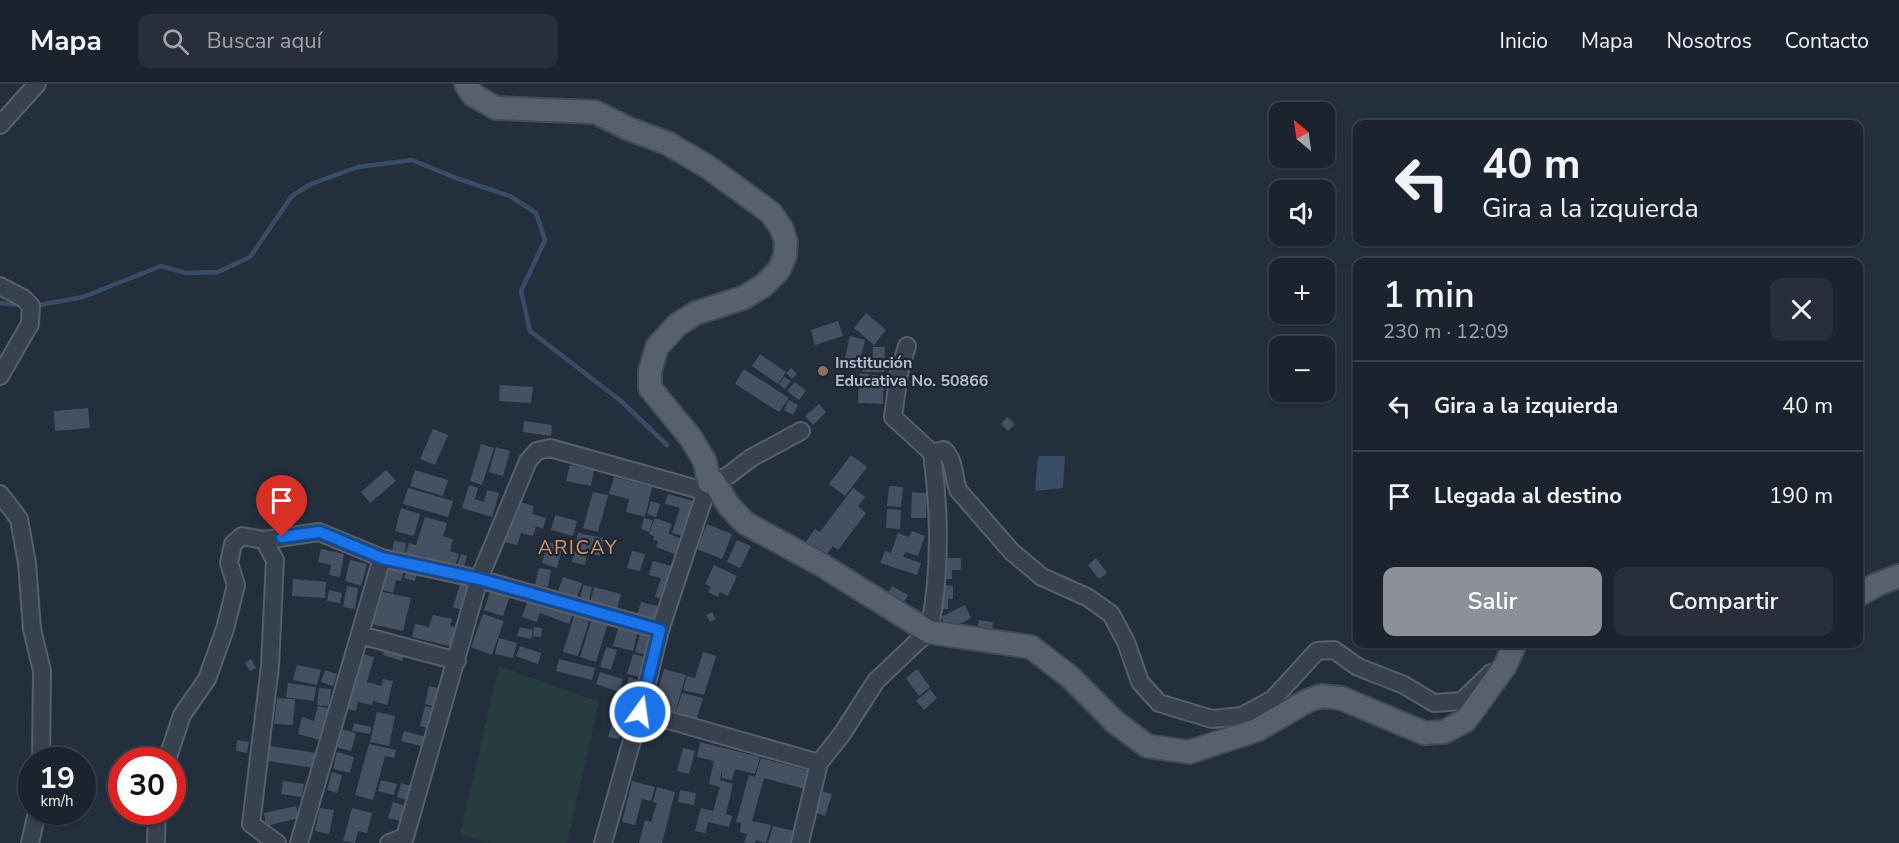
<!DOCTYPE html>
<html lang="es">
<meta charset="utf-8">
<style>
:root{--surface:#1b232e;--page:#282f3a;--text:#f1f3f6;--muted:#a0a4aa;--line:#39404a;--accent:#8c9099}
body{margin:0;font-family:"Nunito Sans",sans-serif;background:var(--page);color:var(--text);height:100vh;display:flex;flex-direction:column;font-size:22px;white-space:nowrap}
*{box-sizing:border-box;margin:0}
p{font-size:20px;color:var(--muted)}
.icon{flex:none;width:33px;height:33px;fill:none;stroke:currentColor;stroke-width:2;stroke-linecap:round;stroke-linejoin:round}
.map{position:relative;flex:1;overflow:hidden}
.side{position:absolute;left:1353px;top:174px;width:510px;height:390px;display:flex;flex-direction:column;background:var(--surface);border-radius:12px;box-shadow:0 2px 4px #0004,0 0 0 2px var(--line)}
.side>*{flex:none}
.hud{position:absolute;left:1353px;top:36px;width:510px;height:126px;border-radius:12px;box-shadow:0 2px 4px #0004,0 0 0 2px var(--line);background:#1b232e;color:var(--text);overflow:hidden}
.needle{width:39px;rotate:331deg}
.controls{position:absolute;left:1269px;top:18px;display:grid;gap:12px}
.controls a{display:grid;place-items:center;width:66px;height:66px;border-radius:12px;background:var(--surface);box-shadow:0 2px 4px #0004,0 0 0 2px var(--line);font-size:30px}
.speed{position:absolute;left:18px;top:663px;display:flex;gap:12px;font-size:30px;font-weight:700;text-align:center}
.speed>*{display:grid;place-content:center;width:78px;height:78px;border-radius:50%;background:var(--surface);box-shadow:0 2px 4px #0004,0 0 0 2px var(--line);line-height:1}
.speed small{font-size:15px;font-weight:400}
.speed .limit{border:9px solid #d22;background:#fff;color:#111}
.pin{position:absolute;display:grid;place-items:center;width:51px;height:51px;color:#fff;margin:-62px -26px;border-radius:50% 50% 50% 0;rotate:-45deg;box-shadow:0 0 6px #0007}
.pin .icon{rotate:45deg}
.me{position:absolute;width:66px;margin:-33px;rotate:14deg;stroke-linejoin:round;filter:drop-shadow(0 0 4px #0008)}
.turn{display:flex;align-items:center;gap:21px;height:126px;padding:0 30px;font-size:27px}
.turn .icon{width:78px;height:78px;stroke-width:2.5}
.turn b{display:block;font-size:42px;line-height:51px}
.round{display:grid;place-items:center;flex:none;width:63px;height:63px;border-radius:12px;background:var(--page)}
.overview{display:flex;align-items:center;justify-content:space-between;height:102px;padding:0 30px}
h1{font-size:36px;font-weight:600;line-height:45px}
.cta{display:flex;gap:12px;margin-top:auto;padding:12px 30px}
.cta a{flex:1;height:69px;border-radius:12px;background:var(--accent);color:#fff;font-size:24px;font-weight:600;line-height:69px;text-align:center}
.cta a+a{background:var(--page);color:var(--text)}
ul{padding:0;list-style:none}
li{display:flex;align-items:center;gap:18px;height:90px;padding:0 30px;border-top:2px solid var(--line)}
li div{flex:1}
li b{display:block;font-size:22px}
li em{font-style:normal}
header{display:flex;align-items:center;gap:36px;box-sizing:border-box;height:84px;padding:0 30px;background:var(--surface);border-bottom:2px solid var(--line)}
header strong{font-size:28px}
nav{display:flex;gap:33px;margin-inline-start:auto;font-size:21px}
.search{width:420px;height:54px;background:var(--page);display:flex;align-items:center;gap:15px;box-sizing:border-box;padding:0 21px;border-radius:12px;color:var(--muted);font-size:22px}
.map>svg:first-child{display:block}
.green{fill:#263c3f}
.water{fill:#394c67}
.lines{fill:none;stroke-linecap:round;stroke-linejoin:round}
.stream{stroke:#394c67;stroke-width:4.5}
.building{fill:#455162}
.minor-casing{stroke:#565f6c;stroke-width:20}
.major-casing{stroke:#414a57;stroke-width:26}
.minor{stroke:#38414e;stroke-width:16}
.major{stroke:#56606e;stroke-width:22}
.route-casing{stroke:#114b97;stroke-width:15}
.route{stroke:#1a73e8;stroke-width:10}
.education-dot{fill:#8d6e63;stroke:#1d2633;stroke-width:2}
.labels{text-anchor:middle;stroke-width:4.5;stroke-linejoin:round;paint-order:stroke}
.poi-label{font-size:16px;font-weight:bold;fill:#b4bcc9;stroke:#1d2633;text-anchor:start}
.quarter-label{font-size:20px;letter-spacing:1.5px;fill:#d59563;stroke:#1d2633}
</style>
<header>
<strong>Mapa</strong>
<div class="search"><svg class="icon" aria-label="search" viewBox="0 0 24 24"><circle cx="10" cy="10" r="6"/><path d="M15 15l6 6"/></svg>Buscar aquí</div>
<nav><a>Inicio</a><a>Mapa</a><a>Nosotros</a><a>Contacto</a></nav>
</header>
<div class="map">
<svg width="1899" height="759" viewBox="0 0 1899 759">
<rect width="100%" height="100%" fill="#242f3e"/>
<!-- green -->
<path class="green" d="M499 582 599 618 567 759H493L460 751Z"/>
<!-- water -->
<path class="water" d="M1038 372H1065L1063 404 1035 407Z"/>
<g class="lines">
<!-- stream -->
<path class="stream" d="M0 219 23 221
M34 222 83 213 161 182 186 189 218 188 250 173 292 112 311 100 358 83 412 76 456 94 510 112 536 129 545 156 521 207 530 247 621 317 667 361"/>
</g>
<!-- building -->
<path class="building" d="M866 229 886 246 874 261 854 244Z
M838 237 843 252 815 261 811 246Z
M850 252 865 256 860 277 845 274Z
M873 263H885L884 288H862L863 277 872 278Z
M760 270 786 288 778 300 752 282Z
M791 284 797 290 792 295 786 289Z
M744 285 789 314 779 328 735 300Z
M859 290H869L868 303H871L872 291 884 292 883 320 858 319Z
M784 293 791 297 785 305 779 300Z
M795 298 806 307 799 316 787 307Z
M500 301 533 303 531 319 499 317Z
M789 316 798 321 793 331 784 326Z
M819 320 826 328 813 341 805 332Z
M88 324 90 344 55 347 54 327Z
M1007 333 1015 340 1008 347 1001 340Z
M524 337 552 341 551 352 523 348Z
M433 345 448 351 435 381 420 375Z
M481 360 494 364 482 401 470 397Z
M496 363 510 367 503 392 489 388Z
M851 371 867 383 845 412 829 400Z
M570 381 594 386 591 402 566 397Z
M386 386 396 397 370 419 361 408Z
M415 386 448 396 443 412 410 402Z
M614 393 652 403 645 433 626 428 629 415 609 410Z
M469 401 478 404 475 415 484 418 487 406 499 409 492 433 462 424Z
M889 402 903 403 901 423 887 422Z
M408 404 453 417 448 433 403 420Z
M853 404 865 413 858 422 866 429 838 466 833 462 827 470 822 467 819 470 805 459 815 445 820 448Z
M593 408 608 411 598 448 583 444Z
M912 408 927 409 926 434H911Z
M668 410 693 417 683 452 672 449 680 424 665 420Z
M516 417 534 422 532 430 546 434 543 445 536 442 533 452 521 449 517 461 504 458Z
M651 417 660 420 656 433 647 430Z
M401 424 420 430 414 452 395 447Z
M887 425 901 426 900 445 886 444Z
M555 431 577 437 573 452 551 446Z
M425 433 447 439 443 452 453 455 450 467 459 470 454 485 405 471 409 459 416 461Z
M644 434 653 436 649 448 641 445Z
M655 434 672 440 668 450 683 455 677 471 656 463 658 457 653 456 654 452 649 450Z
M707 440 732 450 722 475 697 465Z
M912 447 925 452 918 472 905 468 903 473 921 479 917 491 880 479 885 467 891 469 898 449 909 453Z
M578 449 604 454 600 472 587 469 585 481 572 478Z
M737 456 751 462 740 484 727 478Z
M394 457 406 459 404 475 391 473Z
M548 458 563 462 557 484 542 479Z
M321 465 344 470 340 493 329 491 331 481 318 478Z
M632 467 645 470 640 487 627 484Z
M461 470 467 472 463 486 456 484Z
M944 474H961V486H952V495H944Z
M1096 474 1107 489 1099 495 1088 481Z
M350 476 367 480 361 502 345 497Z
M653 477 675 483 666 516 655 513 661 494 649 491Z
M386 481 404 486 401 497 396 496 393 509 380 505Z
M714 481 737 492 728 512 720 508 718 513 708 508 711 503 705 500Z
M539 484 551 486 548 503 535 501Z
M407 486 417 489 415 497 404 494Z
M563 493 582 499 577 513 558 507Z
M293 495 326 498 325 514 292 512Z
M461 496 472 500 463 526 453 523Z
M583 501 592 503 589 516 580 515Z
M943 501 953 502V515H948V525H943Z
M347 502 358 504 355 525 343 523Z
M492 502 511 509 503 532 484 526Z
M892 502 908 511 901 523 885 513Z
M594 503 621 510 617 525 590 518Z
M329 506 342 509 340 519 327 517Z
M379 507 411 514 403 547 371 540Z
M529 512 574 527 569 540 540 529 537 538 522 533Z
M641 518 661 523 658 538 637 533Z
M965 521 971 534 948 546 941 533Z
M712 528 716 535 710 538 706 531Z
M575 529 590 534 578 572 563 568Z
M483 530 504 537 492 571 471 563Z
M433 531 452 535 450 542 458 544 453 563 412 553 415 540 429 543Z
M592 534 608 539 596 578 580 573Z
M979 536 993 538 992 549 977 546Z
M619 541 638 546 633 567 613 562Z
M520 543 533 546 531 555 517 552Z
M534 543 542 544 541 553 533 552Z
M641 547 652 550 646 571 635 568Z
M499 554 517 559 513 574 495 570Z
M386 561 405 567 402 577 383 571Z
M520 562 541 569 538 580 516 572Z
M606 563 617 566 611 586 600 583Z
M357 568 374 573 367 598 382 602 383 595 393 597 387 621 373 617 372 621 358 618 356 627 343 624Z
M703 568 716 572 704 611 683 606 687 592 695 594Z
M633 570 645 573 640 593 627 590Z
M251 575 256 584 250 587 245 579Z
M559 575 595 584 592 596 556 587Z
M297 581 321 586 317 601 293 596Z
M664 585 686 591 675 629 653 622Z
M917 585 930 603 919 612 906 594Z
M325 586 337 590 333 602 321 598Z
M600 588 623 595 619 608 596 600Z
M629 593 640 597 634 615 623 612Z
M288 599 316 603 314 617 286 613Z
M429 602 441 605 436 623 425 620Z
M319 604 331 605 329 622 317 621Z
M930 605 937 614 924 626 916 617Z
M682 609 703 614 697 634 676 628Z
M277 614 295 615 293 641 274 640Z
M318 622 328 624 320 656 298 650 302 633 314 637Z
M425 622 436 625 431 645 420 642Z
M616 626 627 629 619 655 608 653Z
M377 628 395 632 389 662 370 658Z
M354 639 371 643 370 650 352 647Z
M341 645 356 649 351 667 336 663Z
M404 647 426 653 424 663 401 657Z
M237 656 249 658 247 669 236 667Z
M700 658 760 673 755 690 735 685 732 696 722 694V687L720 696 733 700 726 730 732 732 729 743 708 738 705 749 695 747 701 724 713 727 720 703 709 700 714 677 697 673Z
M369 660 396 666 394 674 385 672 373 716 355 711Z
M270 662 316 669 314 684 268 677Z
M683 664 695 667 689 690 677 687Z
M337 668 354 673 350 689 333 685Z
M761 674 810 687 805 705 764 694 752 737 771 741 766 759 756 756 755 759H744L747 750 740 748 741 739 736 738 749 691 755 693Z
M332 688 342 691 337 709 327 706Z
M381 696 397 700 394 711 378 707Z
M283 697 304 700 302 713 281 710Z
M632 697 655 703 651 717 642 715 635 741 622 738Z
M401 699 411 702 407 716 397 713Z
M657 703 675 708 662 759H639L645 736 651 738 657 719 653 718Z
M680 706 696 709 694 721 678 718Z
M821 707 832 710 825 732 814 728Z
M393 718 406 722 401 737 388 734Z
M296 722 299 734 266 742 264 729Z
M320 724 334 726 329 750 315 747Z
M352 724 372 729 367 749 358 747 355 759 343 757Z
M773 742 794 747 791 759H768Z"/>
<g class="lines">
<defs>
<path id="minor" d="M0 41 37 0
M0 202 23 214 31 222 30 240 0 292
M932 369 944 366C955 377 953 391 958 406L1012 468 1042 493 1087 513 1111 530 1126 558 1140 598 1159 619 1212 635 1242 632 1273 615 1317 567 1334 566 1358 583 1404 601 1434 619 1462 617 1491 589
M709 398 660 546 640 628 819 679 842 650 876 597 917 558 929 548C941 489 940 429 932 369L893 333 899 289 907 262
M714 398 729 391 751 374 801 347
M0 410 19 435 27 479 32 545 42 587 41 676
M264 456 319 448 382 474 479 495 660 546
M360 551 457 577
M167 676 182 631 207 595 225 545 236 501 229 479 233 460 242 452 264 456 275 476 270 582 251 740 277 759
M30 759 37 728
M156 759 157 728
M299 759 382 474
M389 759 405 753 479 495 528 377 537 367 550 364 697 405 709 398
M603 759 640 628
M800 759 819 679"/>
<path id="major" d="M466 0 473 11 496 24 595 28 629 45 667 59 708 83 771 129 782 145 786 158 785 172 779 186 763 202 743 214 696 229 677 241 657 263 650 287V304L691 354 705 378 709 398H714L729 422 745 439 820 480 929 548 1031 563 1070 593 1115 638 1147 662 1189 668 1257 646 1307 617 1321 612 1341 614 1424 649 1444 648 1466 636 1505 582 1515 560
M1858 511 1878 500 1899 492"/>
</defs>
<!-- minor casing -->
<use href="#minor" class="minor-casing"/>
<!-- major casing -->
<use href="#major" class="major-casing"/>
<!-- minor -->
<use href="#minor" class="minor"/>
<!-- major -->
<use href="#major" class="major"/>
</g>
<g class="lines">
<defs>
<path id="route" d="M282 453 320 448 382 474 479 495 660 546 640 628"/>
</defs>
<!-- route casing -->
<use href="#route" class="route-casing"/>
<!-- route -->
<use href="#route" class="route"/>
</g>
<!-- markers -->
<circle class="education-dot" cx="823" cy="287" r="6"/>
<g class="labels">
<!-- poi labels -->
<g class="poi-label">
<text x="835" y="284">Institución<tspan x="835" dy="18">Educativa No. 50866</tspan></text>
</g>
<!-- quarter labels -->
<g class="quarter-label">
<text x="578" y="470">ARICAY</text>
</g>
</g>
</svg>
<div class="controls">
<a><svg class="needle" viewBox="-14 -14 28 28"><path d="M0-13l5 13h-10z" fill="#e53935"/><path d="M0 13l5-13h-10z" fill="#a0a4aa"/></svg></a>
<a><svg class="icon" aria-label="sound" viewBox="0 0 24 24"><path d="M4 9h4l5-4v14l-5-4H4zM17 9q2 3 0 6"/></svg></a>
<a>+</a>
<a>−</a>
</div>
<div class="speed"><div>19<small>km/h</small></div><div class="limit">30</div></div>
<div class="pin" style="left:282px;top:453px;background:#d93025"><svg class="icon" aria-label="arrive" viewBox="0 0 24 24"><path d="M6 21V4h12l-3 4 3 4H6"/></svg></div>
<svg class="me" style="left:640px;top:628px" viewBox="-20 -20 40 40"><circle r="17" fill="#1a73e8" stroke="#fff" stroke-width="3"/><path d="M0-11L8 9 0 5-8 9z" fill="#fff"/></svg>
<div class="hud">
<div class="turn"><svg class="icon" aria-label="left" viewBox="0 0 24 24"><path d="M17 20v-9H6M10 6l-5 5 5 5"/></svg><div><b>40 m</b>Gira a la izquierda</div></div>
</div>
<section class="side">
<div class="overview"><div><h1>1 min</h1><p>230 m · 12:09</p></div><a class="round"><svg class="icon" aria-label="close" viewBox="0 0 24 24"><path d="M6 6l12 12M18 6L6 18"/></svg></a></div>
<ul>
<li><svg class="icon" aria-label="left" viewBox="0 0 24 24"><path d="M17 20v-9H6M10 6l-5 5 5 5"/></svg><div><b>Gira a la izquierda</b></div><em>40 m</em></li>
<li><svg class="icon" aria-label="arrive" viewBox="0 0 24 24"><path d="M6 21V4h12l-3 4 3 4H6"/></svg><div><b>Llegada al destino</b></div><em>190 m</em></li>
</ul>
<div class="cta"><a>Salir</a><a>Compartir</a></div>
</section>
</div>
